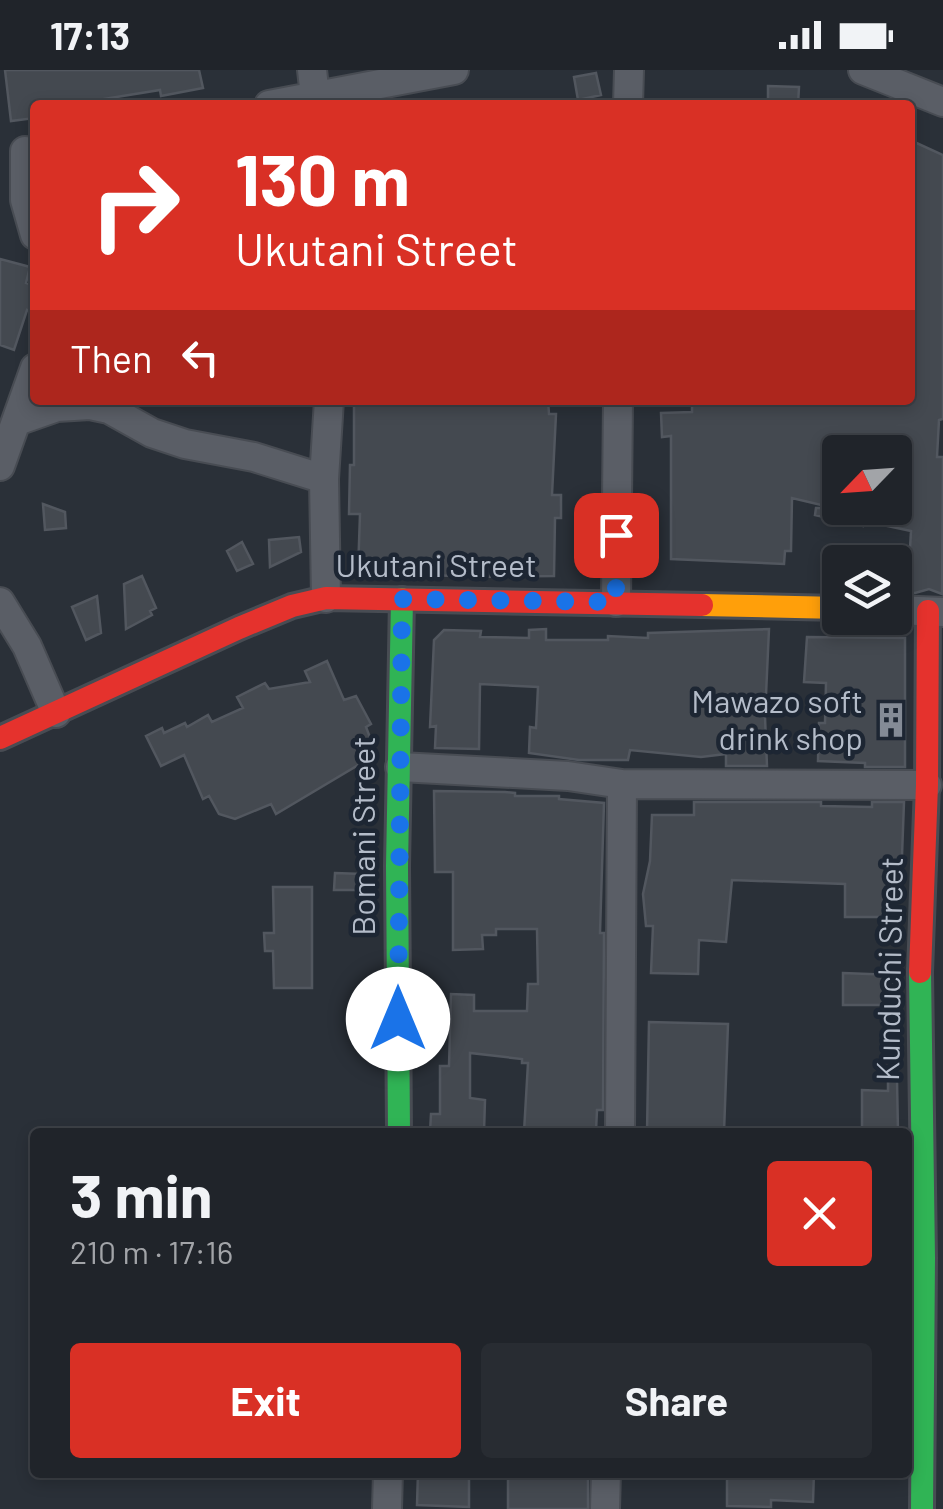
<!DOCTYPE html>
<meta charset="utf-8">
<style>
:root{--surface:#20242a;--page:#282c32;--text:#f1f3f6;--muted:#a2a4a8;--line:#3d4147;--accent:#d93025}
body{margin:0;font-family:Barlow,sans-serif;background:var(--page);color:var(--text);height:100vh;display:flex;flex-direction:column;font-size:38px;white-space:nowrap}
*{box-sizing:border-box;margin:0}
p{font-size:32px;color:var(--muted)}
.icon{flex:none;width:55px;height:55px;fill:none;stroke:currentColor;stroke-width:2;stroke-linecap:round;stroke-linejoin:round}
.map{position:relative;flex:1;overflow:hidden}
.drawer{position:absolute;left:30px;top:1058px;width:882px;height:350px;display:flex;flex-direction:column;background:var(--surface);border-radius:10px;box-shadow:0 5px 15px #0003,0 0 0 2px var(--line)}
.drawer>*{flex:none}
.guide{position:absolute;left:30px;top:30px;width:885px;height:305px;border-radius:10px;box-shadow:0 5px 15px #0003,0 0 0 2px var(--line);background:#d93025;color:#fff;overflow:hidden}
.needle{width:65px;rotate:245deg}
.buttons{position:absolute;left:822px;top:365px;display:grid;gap:20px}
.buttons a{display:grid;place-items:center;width:90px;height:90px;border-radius:10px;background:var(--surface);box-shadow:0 5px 15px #0003,0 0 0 2px var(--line);font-size:50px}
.pin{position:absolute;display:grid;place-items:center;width:85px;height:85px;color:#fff;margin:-42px;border-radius:20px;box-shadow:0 5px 15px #0006}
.me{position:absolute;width:110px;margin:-55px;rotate:0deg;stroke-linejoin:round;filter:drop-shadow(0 0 8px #0008)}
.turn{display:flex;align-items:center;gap:35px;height:210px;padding:0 40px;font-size:45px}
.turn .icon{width:130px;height:130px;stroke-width:2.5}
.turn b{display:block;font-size:70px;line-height:85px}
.then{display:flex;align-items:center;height:95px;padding:0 40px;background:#0003;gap:20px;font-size:38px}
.round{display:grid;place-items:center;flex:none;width:105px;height:105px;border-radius:10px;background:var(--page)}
.head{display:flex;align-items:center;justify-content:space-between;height:170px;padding:0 40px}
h1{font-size:60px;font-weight:700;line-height:75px}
.button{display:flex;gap:20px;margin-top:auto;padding:20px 40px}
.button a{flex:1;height:115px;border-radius:10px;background:var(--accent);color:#fff;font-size:40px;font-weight:700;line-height:115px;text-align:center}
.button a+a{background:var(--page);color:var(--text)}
.status{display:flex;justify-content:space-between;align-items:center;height:70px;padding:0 50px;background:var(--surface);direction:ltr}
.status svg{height:28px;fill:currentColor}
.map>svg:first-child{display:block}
.building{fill:#444950;stroke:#52575f;stroke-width:2.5;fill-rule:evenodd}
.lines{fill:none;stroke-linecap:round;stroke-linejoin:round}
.street-casing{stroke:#484c53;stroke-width:32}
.fast-casing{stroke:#484c53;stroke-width:28}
.slow-casing{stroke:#484c53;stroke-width:28}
.jam-casing{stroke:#484c53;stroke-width:28}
.street{stroke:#5a5e66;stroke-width:28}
.fast{stroke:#30b455;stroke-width:22}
.slow{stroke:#ff9f0a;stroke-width:22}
.jam{stroke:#e5322d;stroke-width:22}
.route{stroke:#1a73e8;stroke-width:18;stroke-dasharray:0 32.4}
.labels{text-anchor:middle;stroke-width:9;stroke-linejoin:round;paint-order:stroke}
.street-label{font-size:32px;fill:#b4bcc9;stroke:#1d2633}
.poi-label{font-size:32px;fill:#b4bcc9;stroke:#1d2633;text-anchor:end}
</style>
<div class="status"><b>17:13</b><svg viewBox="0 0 49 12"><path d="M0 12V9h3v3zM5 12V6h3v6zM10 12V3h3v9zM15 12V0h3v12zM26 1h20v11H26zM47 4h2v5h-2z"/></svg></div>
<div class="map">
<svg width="943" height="1439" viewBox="0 0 943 1439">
<rect width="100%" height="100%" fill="#2a3038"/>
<!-- building -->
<path class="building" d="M5 0H199L203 18 161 26 160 20 67 35H35V48L11 51Z
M596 3 601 25 578 30 574 7Z
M768 16 799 17 798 35H768Z
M910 70 943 85V349L939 350 937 387H943L942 524 929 519 915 523H895V493L909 496 911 461 864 451 863 456 815 445 816 438H834L792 428 791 481H785L784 494 671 489V366L662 367 661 343 692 342V334H700V330H911ZM840 382H895V438H840Z
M0 189 30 197 26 213 35 216V243L27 240 14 280 0 275Z
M354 330H548L549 344H556L552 425H561V448H555L554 506 477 507 358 502 360 444H349L350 395H354Z
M43 434 65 442 66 458 45 460Z
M299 467 301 482 270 497 269 470Z
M242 472 253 494 237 501 227 481Z
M142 506 156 538 150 541 152 545 126 559 124 514Z
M97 526 101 563 86 570 72 537Z
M546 559V570H608V566L648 568V563L769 559 765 647 767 696H726V684L701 687 630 680 628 690H579L529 683 530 657 536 658 538 617 480 614 479 679 435 678 436 656 430 657 434 570 444 560 481 561 480 567 529 568V560Z
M807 567 905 568V697H865V693L818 691 819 653H825L826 613 804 612Z
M327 591 344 630 356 626 371 654 366 657 371 670 365 691 276 744 271 734 235 749 219 744 209 726 203 729 184 685 161 696 146 666 162 658 164 663 185 653 187 657 208 645 212 652 243 638 237 627 265 613 269 619 310 612 305 601Z
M434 721 505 722 515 723V726H559V729L604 733 600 863H604L603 1040H597L596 1061 524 1062 528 993H522V989L470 983V1028L485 1030 484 1062H430L431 1044H440V996H449L451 924 474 925V941H527L528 914H538L537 859H496V865H482L483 879 453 880V802H435Z
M694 732H821V736L872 737V732H904L901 813 888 812V847H845V814L732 810 726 872 699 870 698 904 651 903 653 856H646L643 824 650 791 652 745H694Z
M335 803 362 804V820H334Z
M273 817H312V918H274L273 881H265L264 863H274Z
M843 903 894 905V935H843Z
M649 952 728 954 724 1062H647Z
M888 1010H897L898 1062H862V1020L888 1021Z
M418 1402H469V1437L417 1435Z
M547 1402H588V1439H508V1405Z
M727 1402H814L813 1432 771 1430V1437L727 1436Z"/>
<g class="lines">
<defs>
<path id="street" d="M312 0 316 35
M863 0 943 32
M269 35 454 0
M628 35 629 0
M25 81V130L35 165
M17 351 57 337 90 335 109 339 152 363 185 374 254 387 324 409
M0 396 35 298
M326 528 324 409 329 330
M0 532 27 576 56 643
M616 532 618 330
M895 540 943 542
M400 697 568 706 622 714 927 715
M620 1062 622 714
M387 1439 388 1402
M605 1439 606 1402"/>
<path id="fast" d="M920 902 924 1188 922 1439
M399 1062 397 796 402 529"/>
<path id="slow" d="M702 535 840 538"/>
<path id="jam" d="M0 668 239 558 292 536 326 528 702 535
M920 902 927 715 928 541"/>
</defs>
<!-- street casing -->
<use href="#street" class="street-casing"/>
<!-- fast casing -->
<use href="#fast" class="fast-casing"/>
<!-- slow casing -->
<use href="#slow" class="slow-casing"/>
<!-- jam casing -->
<use href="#jam" class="jam-casing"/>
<!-- street -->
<use href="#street" class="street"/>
<!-- fast -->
<use href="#fast" class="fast"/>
<!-- slow -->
<use href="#slow" class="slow"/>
<!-- jam -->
<use href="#jam" class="jam"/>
</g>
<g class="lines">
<!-- route -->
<path class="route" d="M398 949 402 529 616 532V465"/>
</g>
<!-- icons -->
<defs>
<symbol id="building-bare" viewBox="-9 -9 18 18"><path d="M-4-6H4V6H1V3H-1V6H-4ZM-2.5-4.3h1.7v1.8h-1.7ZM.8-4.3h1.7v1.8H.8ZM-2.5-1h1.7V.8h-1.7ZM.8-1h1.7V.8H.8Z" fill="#848b96" stroke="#1d2633" stroke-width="2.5" paint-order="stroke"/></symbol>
</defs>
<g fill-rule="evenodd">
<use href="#building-bare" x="866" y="625" width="50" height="50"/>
</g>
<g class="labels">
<!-- street labels -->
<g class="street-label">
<text x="436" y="507">Ukutani Street</text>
<text transform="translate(364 766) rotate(-90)" y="11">Bomani Street</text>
<text transform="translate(890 899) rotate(-89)" y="11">Kunduchi Street</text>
</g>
<!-- poi labels -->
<g class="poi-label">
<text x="863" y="643">Mawazo soft<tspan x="863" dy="37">drink shop</tspan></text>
</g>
</g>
</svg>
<div class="buttons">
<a><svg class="needle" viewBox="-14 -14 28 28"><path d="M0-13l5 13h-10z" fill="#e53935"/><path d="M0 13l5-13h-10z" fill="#a2a4a8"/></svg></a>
<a><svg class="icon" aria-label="layers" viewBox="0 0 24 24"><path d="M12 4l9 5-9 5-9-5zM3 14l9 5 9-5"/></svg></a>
</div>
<div class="pin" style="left:616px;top:465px;background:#d93025"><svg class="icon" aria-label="arrive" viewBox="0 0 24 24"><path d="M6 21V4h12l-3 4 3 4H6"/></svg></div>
<svg class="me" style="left:398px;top:949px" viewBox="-20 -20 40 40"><circle r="19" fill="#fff"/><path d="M0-13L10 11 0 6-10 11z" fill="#1a73e8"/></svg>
<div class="guide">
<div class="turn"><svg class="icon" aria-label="right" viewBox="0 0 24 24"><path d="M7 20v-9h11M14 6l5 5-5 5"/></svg><div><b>130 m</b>Ukutani Street</div></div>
<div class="then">Then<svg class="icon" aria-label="left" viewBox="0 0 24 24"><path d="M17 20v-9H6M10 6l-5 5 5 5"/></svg></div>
</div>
<section class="drawer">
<div class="head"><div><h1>3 min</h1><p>210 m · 17:16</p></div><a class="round" style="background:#d93025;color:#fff"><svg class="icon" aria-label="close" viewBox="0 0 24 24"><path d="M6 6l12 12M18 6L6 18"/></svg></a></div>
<div class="button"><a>Exit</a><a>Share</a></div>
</section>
</div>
